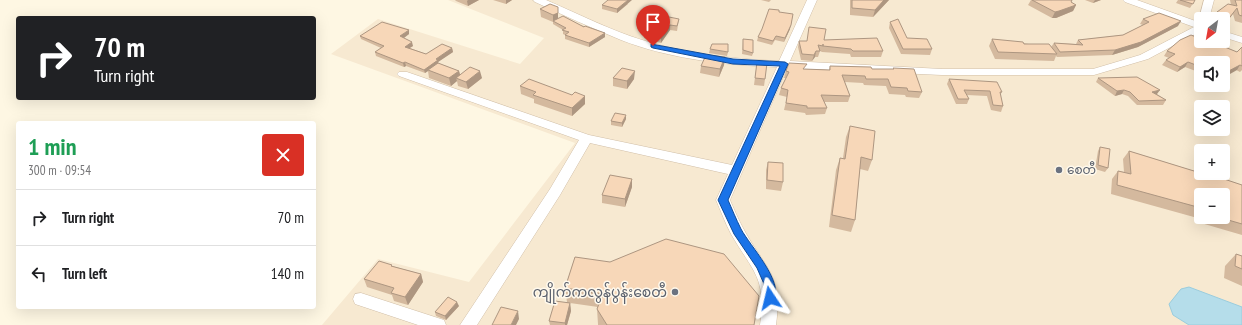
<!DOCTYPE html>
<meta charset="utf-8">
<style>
:root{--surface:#fff;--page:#f6f6f6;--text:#202124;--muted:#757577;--line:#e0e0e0}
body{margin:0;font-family:"PT Sans Narrow","Noto Sans Myanmar",sans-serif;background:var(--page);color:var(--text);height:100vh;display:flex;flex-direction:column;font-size:15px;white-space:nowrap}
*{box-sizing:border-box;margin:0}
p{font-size:13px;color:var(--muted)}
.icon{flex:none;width:22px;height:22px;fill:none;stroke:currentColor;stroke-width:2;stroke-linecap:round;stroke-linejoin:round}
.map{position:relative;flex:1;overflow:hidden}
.details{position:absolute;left:16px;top:121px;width:300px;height:188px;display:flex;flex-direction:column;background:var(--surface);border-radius:4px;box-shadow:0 4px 16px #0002}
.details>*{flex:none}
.banner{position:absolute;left:16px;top:16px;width:300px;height:84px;border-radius:4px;box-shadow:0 4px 16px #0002;background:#202124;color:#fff;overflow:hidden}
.needle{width:26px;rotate:211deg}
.buttons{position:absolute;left:1194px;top:12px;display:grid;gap:8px}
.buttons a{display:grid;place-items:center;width:36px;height:36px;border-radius:4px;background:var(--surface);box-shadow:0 4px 16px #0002;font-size:20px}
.pin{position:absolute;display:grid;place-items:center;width:34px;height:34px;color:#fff;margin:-41px -17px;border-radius:50% 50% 50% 0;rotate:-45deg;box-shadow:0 0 4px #0007}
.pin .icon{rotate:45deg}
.me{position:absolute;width:44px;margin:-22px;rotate:350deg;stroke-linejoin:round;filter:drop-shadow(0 0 3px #0008)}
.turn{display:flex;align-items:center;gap:14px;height:84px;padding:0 12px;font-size:18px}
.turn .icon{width:52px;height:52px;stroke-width:2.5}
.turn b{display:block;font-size:28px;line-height:34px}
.round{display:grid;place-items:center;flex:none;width:42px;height:42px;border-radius:4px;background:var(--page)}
.summary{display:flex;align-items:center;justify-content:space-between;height:68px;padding:0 12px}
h1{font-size:24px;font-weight:600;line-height:30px;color:#1e9e55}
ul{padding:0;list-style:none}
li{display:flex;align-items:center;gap:12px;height:56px;padding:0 12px;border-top:1px solid var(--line)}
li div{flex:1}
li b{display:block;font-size:15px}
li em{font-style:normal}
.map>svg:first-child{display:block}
.residential{fill:#f7e9d1;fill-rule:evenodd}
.water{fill:#b5ddea;stroke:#9accdd}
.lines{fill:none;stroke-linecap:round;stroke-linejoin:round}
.minor-casing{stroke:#d1bfa8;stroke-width:1}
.minor{fill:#fff;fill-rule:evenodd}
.wall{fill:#d4b99e;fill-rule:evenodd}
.shaded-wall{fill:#ad9681}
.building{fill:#f7d7b8;stroke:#ad9681}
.route{fill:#1a73e8;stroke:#114b97}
.worship-dot{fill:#6b7280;stroke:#fff9ec;stroke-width:1.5}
.labels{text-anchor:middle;stroke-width:3;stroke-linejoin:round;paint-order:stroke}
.worship-label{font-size:12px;fill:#5b616d;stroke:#fff9ec;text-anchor:start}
.near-worship-label{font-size:14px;fill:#5b616d;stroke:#fff9ec;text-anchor:end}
</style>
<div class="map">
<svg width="1242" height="325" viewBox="0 0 1242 325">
<rect width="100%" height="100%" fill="#fef7e3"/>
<!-- residential -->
<path class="residential" d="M448 0H1242V325H322L378 259 469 282 575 143 331 54 378 19 520 64 544 38ZM1201 19H1223V41H1201ZM1201 63H1223V85H1201ZM1201 107H1223V129H1201ZM1201 151H1223V173H1201ZM1201 195H1223V217H1201Z"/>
<!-- water -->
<path class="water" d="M1189 287 1242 307V325H1189L1173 315 1169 304 1181 289Z"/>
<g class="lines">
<defs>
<path id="minor" d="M533 0H546C574 12 602 26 630 36 678 53 729 59 779 61L807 0H817L790 61 942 69H1093L1140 55 1194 27 1125 2 1123 0H1137L1201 23V31L1148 59 1094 75H942L787 68 730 200C734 209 738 219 743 228 765 269 783 274 776 325H760C767 278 753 272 731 234 725 223 721 211 716 200L728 174 590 143 560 195 477 325H460L550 189 579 140 399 76 397 74 399 72H407L589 135 732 165 777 67C725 65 670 59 621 40 592 28 563 15 535 2Z
M1204 0H1214L1209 19H1201V21L1199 19Z
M1223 31 1242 37V43L1223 37Z
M361 293 444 320 446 325H418L355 304 353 299 355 294Z"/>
</defs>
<!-- minor casing -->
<use href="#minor" class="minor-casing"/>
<!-- minor -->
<use href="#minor" class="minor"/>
</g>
<!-- wall -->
<path class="wall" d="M455 0H479L468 6 456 1Z
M493 0H512L506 4Z
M761 0H771L769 2Z
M850 0H889L873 17 850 15Z
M1031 0H1072L1071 2 1076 5 1073 11 1056 18H1052L1028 5Z
M1085 0H1101L1093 3Z
M1178 0H1195L1190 8 1176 3Z
M1230 0H1242V23L1235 21 1233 14 1227 22 1223 21V19H1217L1213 18 1217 12 1231 5Z
M550 4 558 18 605 33V37L589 47 565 39V35L563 34V30L553 24V22L541 17 540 9Z
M628 4 617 13 602 9V5Z
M779 12 790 29 784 42 775 40 772 45 757 41 758 37Z
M679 19 677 31 670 30 661 43 644 38V33L651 27 645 26V21Z
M1143 19 1178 26 1138 47 1112 55 1057 57 1056 56 1054 61 995 59 989 46 992 39 1051 47 1054 43 1076 44 1078 40 1123 35 1143 25 1140 24Z
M890 22 907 38 932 49 930 55 901 54 889 28Z
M409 34 404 38 413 46 410 48 426 54 452 48 453 52 438 62V63L459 71 460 75 482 78 468 89 458 86 457 81 451 86 429 78 428 71 425 73 406 66 404 67 376 56 375 52 381 48 361 39 360 36Z
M743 39 753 53 752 56 742 54Z
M824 40 883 51 881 57H851L850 54 822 52V51V52L820 51 818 57H815L812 61 801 60 798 47 799 41H807Z
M1217 44 1237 52 1242 47V70L1240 72 1223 63H1201V73L1185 67 1177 72 1162 65 1166 60 1169 58 1164 56 1167 51Z
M710 49 728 52 727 56 709 53Z
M757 62 765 79 764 86 754 85Z
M724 65 719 77 700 73 701 66Z
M830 66 872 69H893V68L922 92 919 98 906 97 905 95 889 94 886 86 864 85 863 83 845 82 850 96 848 102H824L827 108 825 114 806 115 805 113 784 110 787 97 779 95 781 88 786 78H784L786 71 806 69 829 70Z
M613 78 634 79 627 89 613 86Z
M1098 78 1157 94 1166 100 1163 105H1137L1128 96 1122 94 1115 96 1096 82Z
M949 79 1002 92 1000 95 1003 106 1001 112 991 110 987 96 967 95 969 99 967 104H956L947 84Z
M520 86 585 104 572 116 534 103V99L521 94Z
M626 119 622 127 611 125V121Z
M850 126 872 160 868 171 860 169 855 220 851 232 829 227 836 170 840 158H843L846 137Z
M1100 147 1108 168 1105 172 1095 169 1098 151Z
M1129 151 1204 174 1205 173H1212L1218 177 1242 185V235L1201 223V219L1111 194 1112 179 1118 171 1124 172 1123 159ZM1201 195 1223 217H1201Z
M768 162 783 182 781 191 766 189V170Z
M632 179V187L625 207 602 203V195Z
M1236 254 1242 256V286L1224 278 1225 266Z
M575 257 754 325H598V324L597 309 598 307 570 303 571 311 567 325H550L549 321 567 302 565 288Z
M392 265V266L421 274 423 282 408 305 394 301 392 295 367 287 364 279Z
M459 306 446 320 436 316 435 312Z"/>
<!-- shaded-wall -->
<path class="shaded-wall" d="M468 0H479L468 6 467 1Z
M506 0H512L506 4Z
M628 0H632L617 13V9Z
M884 0H889L873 17 875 10Z
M1095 0H1101L1093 3Z
M1076 5 1073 11 1056 18H1052L1055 12Z
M558 7V20L553 21V15Z
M793 14 790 29 784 42 785 38Z
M1181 21 1178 26 1138 47 1112 55 1115 50Z
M670 25V30L661 43V38Z
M409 30V34L401 40 400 36Z
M605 33V37L589 47V43Z
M1218 41H1222L1212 48 1215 43Z
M412 42 413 46 406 50 405 47Z
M452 48 453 52 438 62 439 64 428 70V71L425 73 424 70 436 59Z
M816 51 815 57 812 61 814 55Z
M725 57 724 65 719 77 720 69Z
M405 62 406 66 404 67 403 63Z
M1188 62 1185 67 1177 72 1180 67Z
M1240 65 1237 70 1223 78V74Z
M459 71 461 78H456L457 81 451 86 449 78Z
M480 71 482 78 468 89 466 82Z
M635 71 634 79 627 89V81Z
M1124 90 1122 94 1115 96 1117 91Z
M1160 90 1157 94 1149 96 1152 92Z
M585 96V104L572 116V108Z
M626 115V119L622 127V123Z
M632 179V187L625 207V199Z
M421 274 423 282 408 305 405 297Z
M457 302 459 306 446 320 445 316Z
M570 303 571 311 567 325H565V323Z
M518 311 519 319 516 325H511Z"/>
<!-- building -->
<path class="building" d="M608 0H628L617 9 602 5Z
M852 0H884L875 10 852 8Z
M1032 0H1072L1071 2 1076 5 1059 11 1055 12Z
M1180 0H1195L1193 4Z
M1235 0H1242V16L1239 15 1237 8 1230 17 1217 12 1228 4 1237 6Z
M550 4 558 7V13L553 15 540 9Z
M769 9 779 10V12L793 14 791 25 785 38 776 36 773 41 758 37 762 29Z
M649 13 679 19 677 26 670 25 661 38 644 33 655 23 645 21Z
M1159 13 1181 21 1141 42 1115 50 1060 52 1054 43 1083 45 1078 40 1123 35 1149 22 1143 19Z
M563 16 584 27 585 26 605 33 589 43 565 35 569 32 562 30 566 28 553 21Z
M898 19 907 38 927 39 932 49H903L890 22Z
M382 22 409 30 400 36 412 42 405 47 426 54 442 44 452 48 436 59 438 60 424 70 405 62 403 63 375 52 384 46 360 36Z
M809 27 826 29 824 40 877 38 883 51H853L851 49 823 46V44V46L818 45 820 51H816L814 55 802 54 799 41H807Z
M1201 33V41H1218L1215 43 1237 52 1242 47V66L1240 65 1223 74V63H1201V67L1188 62 1180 67 1166 60 1175 54 1167 51 1180 40 1191 35 1196 37Z
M743 39 753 40V53L743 50Z
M992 39 1023 42 1024 44H1049L1057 54 998 52Z
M712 44H728V52L710 49Z
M706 55 725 57 720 69 701 66Z
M757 62 767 63 765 79 755 78Z
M438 63 459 71 449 78 428 70Z
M789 63 807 64 803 69 830 70V66L871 67 872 69H894L893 68 914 69 922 92 908 91 907 88 891 87 888 79H866L865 76 842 75 850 96 821 95 827 108H807V106L786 103 788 90 781 88 789 72 786 71Z
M470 67 480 71 466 82 456 78Z
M622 68 635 71 627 81 613 78Z
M1137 77 1160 90 1152 92 1166 100 1139 101 1130 92 1124 90 1117 91 1098 78Z
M529 79 572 95 575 92 585 96 572 108 533 95 536 92 520 86Z
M949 79 997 82 1002 92H1000L1003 106 993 105 990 91 964 90 969 99H958Z
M615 113 626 115 622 123 611 121Z
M850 126 875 131 872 160 861 157 855 220 832 215 840 158 845 159Z
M1100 147 1110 149 1108 168 1098 165Z
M1129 151 1207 175 1206 173H1212L1218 175V177L1242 185V224L1218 217H1223V195H1201V208L1117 185 1118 171 1131 174Z
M768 162 783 163V182L767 180Z
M610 175 632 179 625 199 602 195Z
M666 239 724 254 759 296 754 325H607L597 309 603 294 565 288 575 257 610 262Z
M1236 254 1242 256V269L1235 266Z
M379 261 392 265 391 266 421 274 405 297 391 293 394 288 364 279Z
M448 297 457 302 445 316 435 312Z
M555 301 570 303 565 323 549 321Z
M501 307 518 311 511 325H492Z"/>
<!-- route -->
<path class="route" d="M651 44 733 59 785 62 788 64 728 200C732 209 736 219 741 229 750 246 784 281 774 301L770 302 766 301 764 284 757 268 734 234 718 200 780 66 733 64 653 48 651 47Z"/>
<!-- markers -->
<g class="worship-dot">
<circle cx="1059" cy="170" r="4"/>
<circle cx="675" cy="292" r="4"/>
</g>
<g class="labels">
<!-- worship labels -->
<g class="worship-label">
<text x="1067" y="174">စေတီ</text>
</g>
<!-- near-worship labels -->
<g class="near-worship-label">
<text x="667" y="297">ကျိုက်ကလွန်ပွန်းစေတီ</text>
</g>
</g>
</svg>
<div class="buttons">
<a><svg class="needle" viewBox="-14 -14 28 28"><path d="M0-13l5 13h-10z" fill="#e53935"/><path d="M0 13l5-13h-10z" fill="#757577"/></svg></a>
<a><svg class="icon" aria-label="sound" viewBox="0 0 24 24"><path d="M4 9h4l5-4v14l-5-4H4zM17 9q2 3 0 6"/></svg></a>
<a><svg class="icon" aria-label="layers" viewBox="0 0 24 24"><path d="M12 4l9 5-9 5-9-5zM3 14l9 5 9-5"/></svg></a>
<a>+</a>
<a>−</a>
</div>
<div class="pin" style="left:653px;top:46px;background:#d93025"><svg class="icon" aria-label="arrive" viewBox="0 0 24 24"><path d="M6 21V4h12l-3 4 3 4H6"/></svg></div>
<svg class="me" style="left:770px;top:298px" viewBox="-20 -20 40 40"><path d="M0-17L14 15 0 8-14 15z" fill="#1a73e8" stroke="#fff" stroke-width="4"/></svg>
<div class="banner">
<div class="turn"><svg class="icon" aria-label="right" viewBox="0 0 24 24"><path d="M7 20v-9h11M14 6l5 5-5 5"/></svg><div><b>70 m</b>Turn right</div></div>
</div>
<section class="details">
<div class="summary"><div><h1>1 min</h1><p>300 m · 09:54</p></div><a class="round" style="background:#d93025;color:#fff"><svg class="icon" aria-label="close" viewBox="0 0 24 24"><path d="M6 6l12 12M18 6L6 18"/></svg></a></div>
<ul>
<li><svg class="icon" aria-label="right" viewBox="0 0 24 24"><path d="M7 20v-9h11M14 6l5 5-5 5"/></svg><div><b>Turn right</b></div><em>70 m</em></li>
<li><svg class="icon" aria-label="left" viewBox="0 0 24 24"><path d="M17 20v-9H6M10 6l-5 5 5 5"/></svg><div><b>Turn left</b></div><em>140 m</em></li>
</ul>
</section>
</div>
